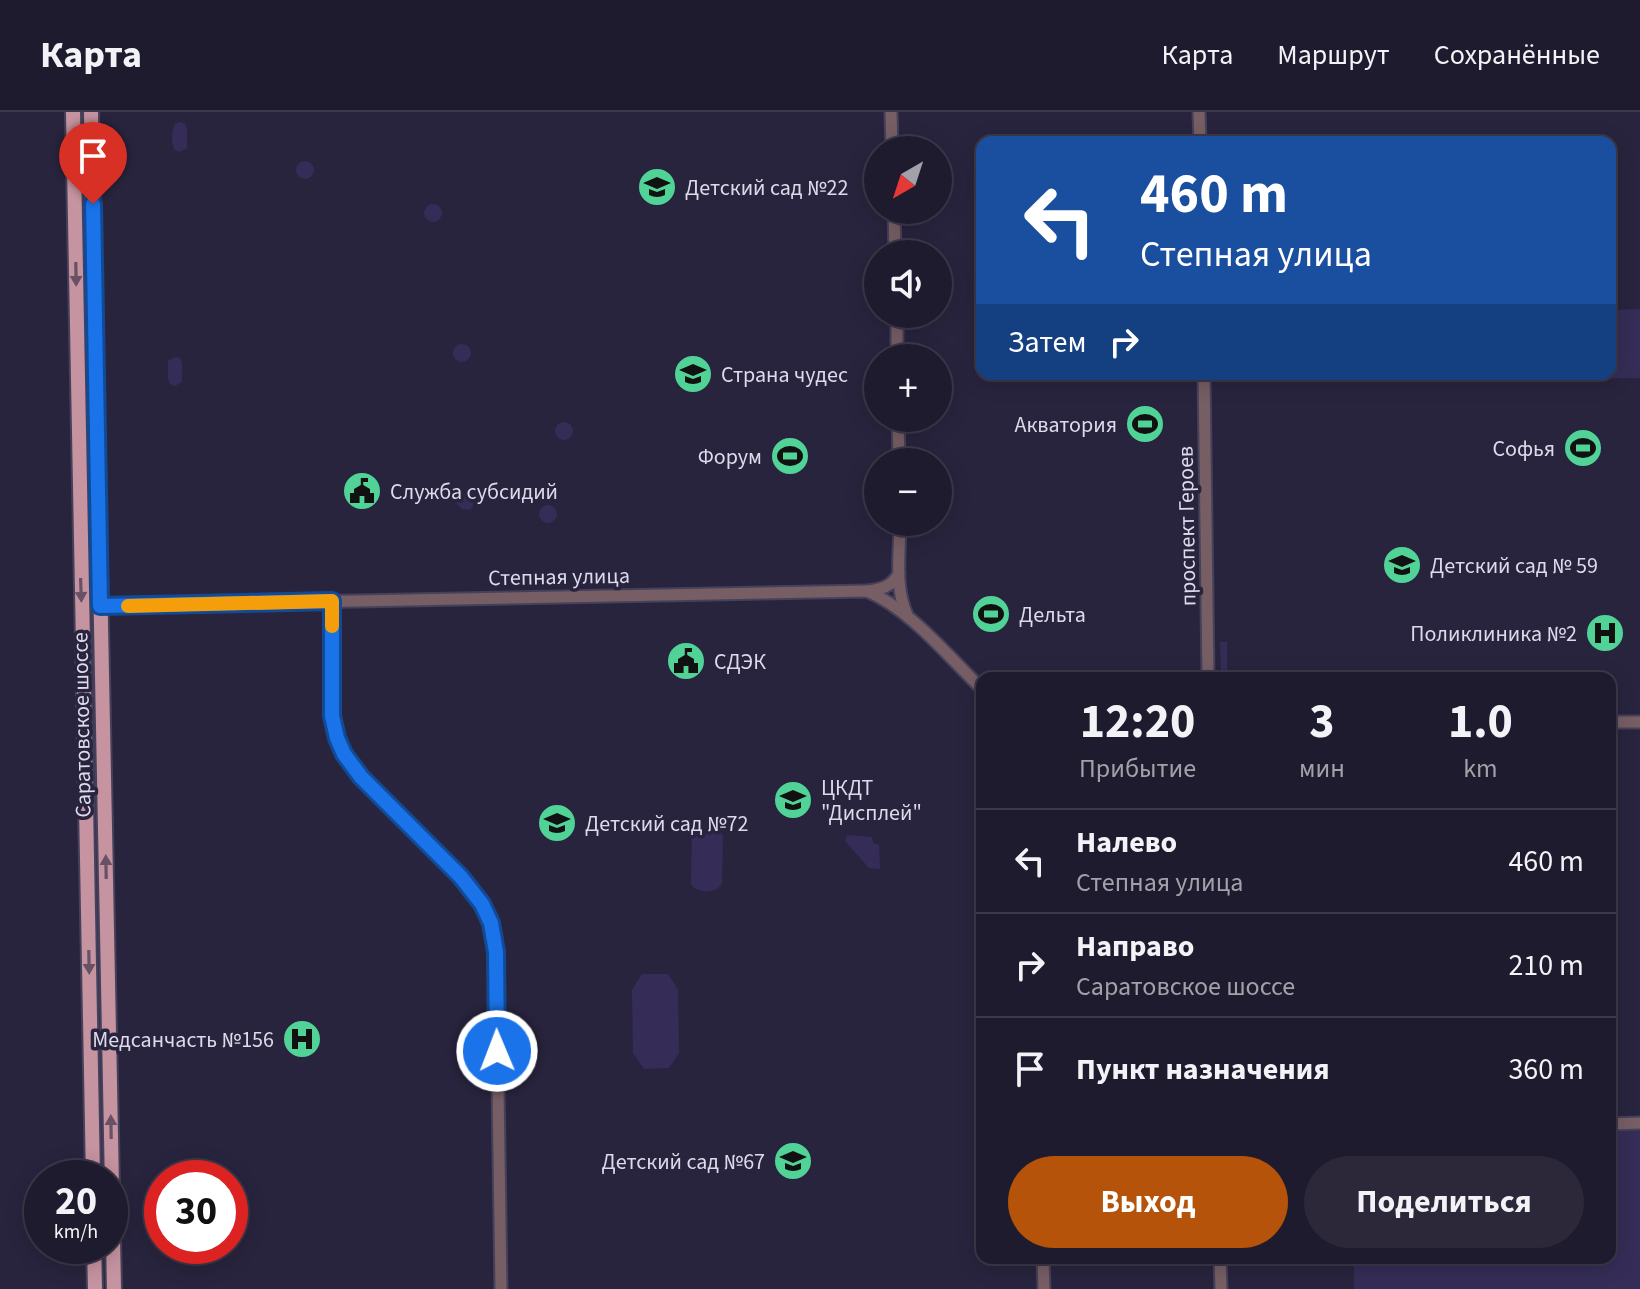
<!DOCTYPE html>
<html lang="ru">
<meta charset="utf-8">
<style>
:root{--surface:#1f1b2e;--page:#2c283a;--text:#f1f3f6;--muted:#a1a1aa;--line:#3c394a;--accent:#b45309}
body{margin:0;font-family:"Source Sans 3",sans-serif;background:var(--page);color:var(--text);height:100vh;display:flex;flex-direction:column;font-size:30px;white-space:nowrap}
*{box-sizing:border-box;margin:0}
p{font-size:26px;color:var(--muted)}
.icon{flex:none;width:44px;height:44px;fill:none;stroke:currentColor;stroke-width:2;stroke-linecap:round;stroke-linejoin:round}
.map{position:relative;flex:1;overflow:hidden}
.drawer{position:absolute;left:976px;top:560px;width:640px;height:592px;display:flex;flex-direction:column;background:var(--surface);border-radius:16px;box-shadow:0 4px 20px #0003,0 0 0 2px var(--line)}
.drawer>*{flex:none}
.banner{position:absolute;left:976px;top:24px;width:640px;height:244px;border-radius:16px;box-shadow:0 4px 20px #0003,0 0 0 2px var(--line);background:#1a4fa0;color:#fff;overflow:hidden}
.needle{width:52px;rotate:219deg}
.fabs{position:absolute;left:864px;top:24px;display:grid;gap:16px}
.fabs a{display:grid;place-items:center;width:88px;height:88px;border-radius:50%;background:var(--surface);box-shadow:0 4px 20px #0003,0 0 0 2px var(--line);font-size:40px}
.speed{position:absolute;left:24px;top:1048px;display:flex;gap:16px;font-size:40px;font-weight:700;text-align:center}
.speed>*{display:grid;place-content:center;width:104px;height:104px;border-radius:50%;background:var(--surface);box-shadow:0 4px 20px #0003,0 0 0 2px var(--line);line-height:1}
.speed small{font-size:20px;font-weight:400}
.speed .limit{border:12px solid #d22;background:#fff;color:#111}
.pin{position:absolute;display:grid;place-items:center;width:68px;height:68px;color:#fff;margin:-82px -34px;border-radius:50% 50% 50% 0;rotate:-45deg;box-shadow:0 0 8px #0007}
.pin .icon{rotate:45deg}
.me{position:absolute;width:88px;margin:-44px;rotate:359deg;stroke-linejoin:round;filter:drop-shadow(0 0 6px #0008)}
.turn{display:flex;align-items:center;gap:28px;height:168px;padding:0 32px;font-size:36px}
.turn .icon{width:104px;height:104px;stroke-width:2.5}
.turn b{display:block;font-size:56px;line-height:68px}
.then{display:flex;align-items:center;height:76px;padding:0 32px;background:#0003;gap:16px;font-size:30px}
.eta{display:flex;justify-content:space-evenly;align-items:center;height:136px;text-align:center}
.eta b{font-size:48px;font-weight:700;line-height:56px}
.primary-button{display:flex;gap:16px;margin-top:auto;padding:16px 32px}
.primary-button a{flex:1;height:92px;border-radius:48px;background:var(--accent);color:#fff;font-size:32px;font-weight:700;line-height:92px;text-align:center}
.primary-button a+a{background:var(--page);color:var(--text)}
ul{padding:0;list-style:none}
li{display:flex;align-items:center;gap:24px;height:104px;padding:0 32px;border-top:2px solid var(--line)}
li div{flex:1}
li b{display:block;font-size:30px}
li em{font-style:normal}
header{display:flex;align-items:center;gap:48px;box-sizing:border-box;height:112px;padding:0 40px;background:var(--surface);border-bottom:2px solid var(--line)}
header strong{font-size:38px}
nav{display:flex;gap:44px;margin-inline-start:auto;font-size:28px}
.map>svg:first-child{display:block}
.green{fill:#352d57}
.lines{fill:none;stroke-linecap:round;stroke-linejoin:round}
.minor-casing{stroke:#46415a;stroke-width:15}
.major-casing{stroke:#46415a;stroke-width:18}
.minor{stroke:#775e65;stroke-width:11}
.major{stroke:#c693a0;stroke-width:14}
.oneway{fill:#685065}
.route-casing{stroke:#114b97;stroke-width:20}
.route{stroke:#1a73e8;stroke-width:14}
.slow{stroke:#f59e0b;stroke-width:14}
.labels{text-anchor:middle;stroke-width:7;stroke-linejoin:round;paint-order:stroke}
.poi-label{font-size:22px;fill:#dcdaeb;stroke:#29243e;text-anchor:start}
.street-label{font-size:22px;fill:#dcdaeb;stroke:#29243e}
</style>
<header>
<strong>Карта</strong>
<nav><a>Карта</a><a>Маршрут</a><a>Сохранённые</a></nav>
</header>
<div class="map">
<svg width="1640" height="1177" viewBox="0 0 1640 1177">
<rect width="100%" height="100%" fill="#29243e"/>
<!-- green -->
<path class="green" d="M82 3 84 4 93 433H87L79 4Z
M180 10 185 12 187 17V36L180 40 175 38C171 31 171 19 175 12Z
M296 58a9 9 0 1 1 18 0a9 9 0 1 1-18 0Z
M424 101a9 9 0 1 1 18 0a9 9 0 1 1-18 0Z
M1640 197V266L1572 267 1571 262H1610V198Z
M453 241a9 9 0 1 1 18 0a9 9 0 1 1-18 0Z
M175 245 180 246 182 251V270L175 274 170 272 168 267V249Z
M555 319a9 9 0 1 1 18 0a9 9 0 1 1-18 0Z
M458 375 473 389V394L470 398 462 397 449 384 451 377Z
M539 402a9 9 0 1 1 18 0a9 9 0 1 1-18 0Z
M89 445 95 448 96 588 93 589 90 587 86 447Z
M1220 530H1227V566H1221Z
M93 599 97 601 108 1066H97L90 601Z
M699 715C710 715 717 713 723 724L722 771C717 782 697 782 691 772L692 721 694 717Z
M847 723 872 725 873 731 879 733 880 757 869 756 845 729Z
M642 862H668L678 878 679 941 669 956 644 957 633 941 632 878Z
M1610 1014H1640V1177H1354V1146H1610Z"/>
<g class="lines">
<defs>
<path id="minor" d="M891 0 892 38
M1199 0 1200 30
M894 98 895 142
M897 202V246
M1204 262 1208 566
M898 306 899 350
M900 410C900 441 894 474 907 503
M868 479C882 477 893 474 899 461
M332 489V604L337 626 344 642 361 665 473 778C486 798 492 817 496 840L501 1177
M100 494 867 479C910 497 948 544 982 577
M1610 610H1640
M1610 1012 1640 1011
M1043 1146 1044 1177
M1220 1146 1221 1177"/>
<path id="major" d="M73 0 93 1066
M91 0 114 1177
M94 1134 95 1177"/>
</defs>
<!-- minor casing -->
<use href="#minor" class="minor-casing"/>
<!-- major casing -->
<use href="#major" class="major-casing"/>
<!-- minor -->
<use href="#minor" class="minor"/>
<!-- major -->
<use href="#major" class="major"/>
</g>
<!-- one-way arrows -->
<defs><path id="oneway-solid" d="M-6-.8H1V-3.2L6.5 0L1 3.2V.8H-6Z" transform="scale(2)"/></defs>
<g class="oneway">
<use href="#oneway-solid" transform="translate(76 162) rotate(89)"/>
<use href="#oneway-solid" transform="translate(81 478) rotate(88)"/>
<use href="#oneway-solid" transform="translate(106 755) rotate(-91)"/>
<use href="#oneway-solid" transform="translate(89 850) rotate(89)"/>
<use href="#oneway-solid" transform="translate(111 1015) rotate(-91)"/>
</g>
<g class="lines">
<defs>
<path id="route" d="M93 92 100 494 332 489V604L337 626 344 642 361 665 461 765 482 792 491 811 496 840 497 939"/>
</defs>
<!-- route casing -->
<use href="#route" class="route-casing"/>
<!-- route -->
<use href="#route" class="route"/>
<!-- slow -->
<path class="slow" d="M128 494 332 489V514"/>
</g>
<!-- icons -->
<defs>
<symbol id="school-disc" viewBox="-11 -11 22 22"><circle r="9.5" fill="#51d398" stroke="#29243e"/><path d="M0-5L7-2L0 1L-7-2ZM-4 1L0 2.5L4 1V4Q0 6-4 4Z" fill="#111"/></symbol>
<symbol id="stadium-disc" viewBox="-11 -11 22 22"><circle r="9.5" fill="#51d398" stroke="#29243e"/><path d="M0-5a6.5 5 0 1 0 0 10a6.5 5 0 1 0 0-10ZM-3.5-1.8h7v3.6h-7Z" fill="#111"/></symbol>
<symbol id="civic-disc" viewBox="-11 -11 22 22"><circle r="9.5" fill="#51d398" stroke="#29243e"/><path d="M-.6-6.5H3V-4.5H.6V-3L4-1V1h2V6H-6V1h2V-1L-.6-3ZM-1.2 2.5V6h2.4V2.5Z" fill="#111"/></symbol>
<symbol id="hospital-disc" viewBox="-11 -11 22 22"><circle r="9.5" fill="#51d398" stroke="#29243e"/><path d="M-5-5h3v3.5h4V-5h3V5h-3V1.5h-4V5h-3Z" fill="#111"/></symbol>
</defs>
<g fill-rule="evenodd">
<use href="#school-disc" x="635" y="53" width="44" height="44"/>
<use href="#school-disc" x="671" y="240" width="44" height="44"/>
<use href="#stadium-disc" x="1123" y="290" width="44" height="44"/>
<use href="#stadium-disc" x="1561" y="314" width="44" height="44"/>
<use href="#stadium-disc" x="768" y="322" width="44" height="44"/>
<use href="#civic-disc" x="340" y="357" width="44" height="44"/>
<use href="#school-disc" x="1380" y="431" width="44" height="44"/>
<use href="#stadium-disc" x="969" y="480" width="44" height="44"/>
<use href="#hospital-disc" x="1583" y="499" width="44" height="44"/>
<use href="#civic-disc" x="664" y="527" width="44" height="44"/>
<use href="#school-disc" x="771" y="666" width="44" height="44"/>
<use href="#school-disc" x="535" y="689" width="44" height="44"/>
<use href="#hospital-disc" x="280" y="905" width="44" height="44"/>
<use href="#school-disc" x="771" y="1027" width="44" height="44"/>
</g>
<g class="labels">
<!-- poi labels -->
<g class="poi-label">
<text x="685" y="83">Детский сад №22</text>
<text x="721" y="270">Страна чудес</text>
<text x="1117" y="320" text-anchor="end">Акватория</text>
<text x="1555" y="344" text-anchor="end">Софья</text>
<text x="762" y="352" text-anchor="end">Форум</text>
<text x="390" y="387">Служба субсидий</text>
<text x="1430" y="461">Детский сад № 59</text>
<text x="1019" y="510">Дельта</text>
<text x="1577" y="529" text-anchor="end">Поликлиника №2</text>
<text x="714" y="557">СДЭК</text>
<text x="821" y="683">ЦКДТ<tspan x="821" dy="25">"Дисплей"</tspan></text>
<text x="585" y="719">Детский сад №72</text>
<text x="274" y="935" text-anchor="end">Медсанчасть №156</text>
<text x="765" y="1057" text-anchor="end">Детский сад №67</text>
</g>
<!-- street labels -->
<g class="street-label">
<text transform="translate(1186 414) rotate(-91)" y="8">проспект Героев</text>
<text transform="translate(559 464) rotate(-1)" y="8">Степная улица</text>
<text transform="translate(81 613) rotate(-91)" y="8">Саратовское шоссе</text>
</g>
</g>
</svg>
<div class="fabs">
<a><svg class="needle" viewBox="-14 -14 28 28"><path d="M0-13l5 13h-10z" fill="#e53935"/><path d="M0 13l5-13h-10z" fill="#a1a1aa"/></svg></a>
<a><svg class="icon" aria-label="sound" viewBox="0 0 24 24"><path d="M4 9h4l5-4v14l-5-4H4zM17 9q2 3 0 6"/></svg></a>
<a>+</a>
<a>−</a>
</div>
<div class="speed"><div>20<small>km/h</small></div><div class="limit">30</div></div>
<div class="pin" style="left:93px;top:92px;background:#d93025"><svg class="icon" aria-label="arrive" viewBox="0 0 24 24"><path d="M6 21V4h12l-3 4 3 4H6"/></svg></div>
<svg class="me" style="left:497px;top:939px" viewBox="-20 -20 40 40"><circle r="17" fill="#1a73e8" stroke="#fff" stroke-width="3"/><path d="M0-11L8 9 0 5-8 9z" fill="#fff"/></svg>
<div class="banner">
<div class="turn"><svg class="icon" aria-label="left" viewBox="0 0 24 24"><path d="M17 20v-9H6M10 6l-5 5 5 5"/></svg><div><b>460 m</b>Степная улица</div></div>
<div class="then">Затем<svg class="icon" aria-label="right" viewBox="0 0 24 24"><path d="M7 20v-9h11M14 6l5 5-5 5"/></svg></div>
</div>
<section class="drawer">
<div class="eta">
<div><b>12:20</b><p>Прибытие</p></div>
<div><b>3</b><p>мин</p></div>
<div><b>1.0</b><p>km</p></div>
</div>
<ul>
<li><svg class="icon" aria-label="left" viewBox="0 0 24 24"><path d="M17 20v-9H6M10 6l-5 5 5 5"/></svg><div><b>Налево</b><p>Степная улица</p></div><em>460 m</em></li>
<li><svg class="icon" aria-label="right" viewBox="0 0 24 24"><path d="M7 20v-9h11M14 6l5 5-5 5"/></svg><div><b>Направо</b><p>Саратовское шоссе</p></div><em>210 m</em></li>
<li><svg class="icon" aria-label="arrive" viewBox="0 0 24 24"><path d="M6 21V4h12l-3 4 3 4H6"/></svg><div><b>Пункт назначения</b></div><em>360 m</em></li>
</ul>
<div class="primary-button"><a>Выход</a><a>Поделиться</a></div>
</section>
</div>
